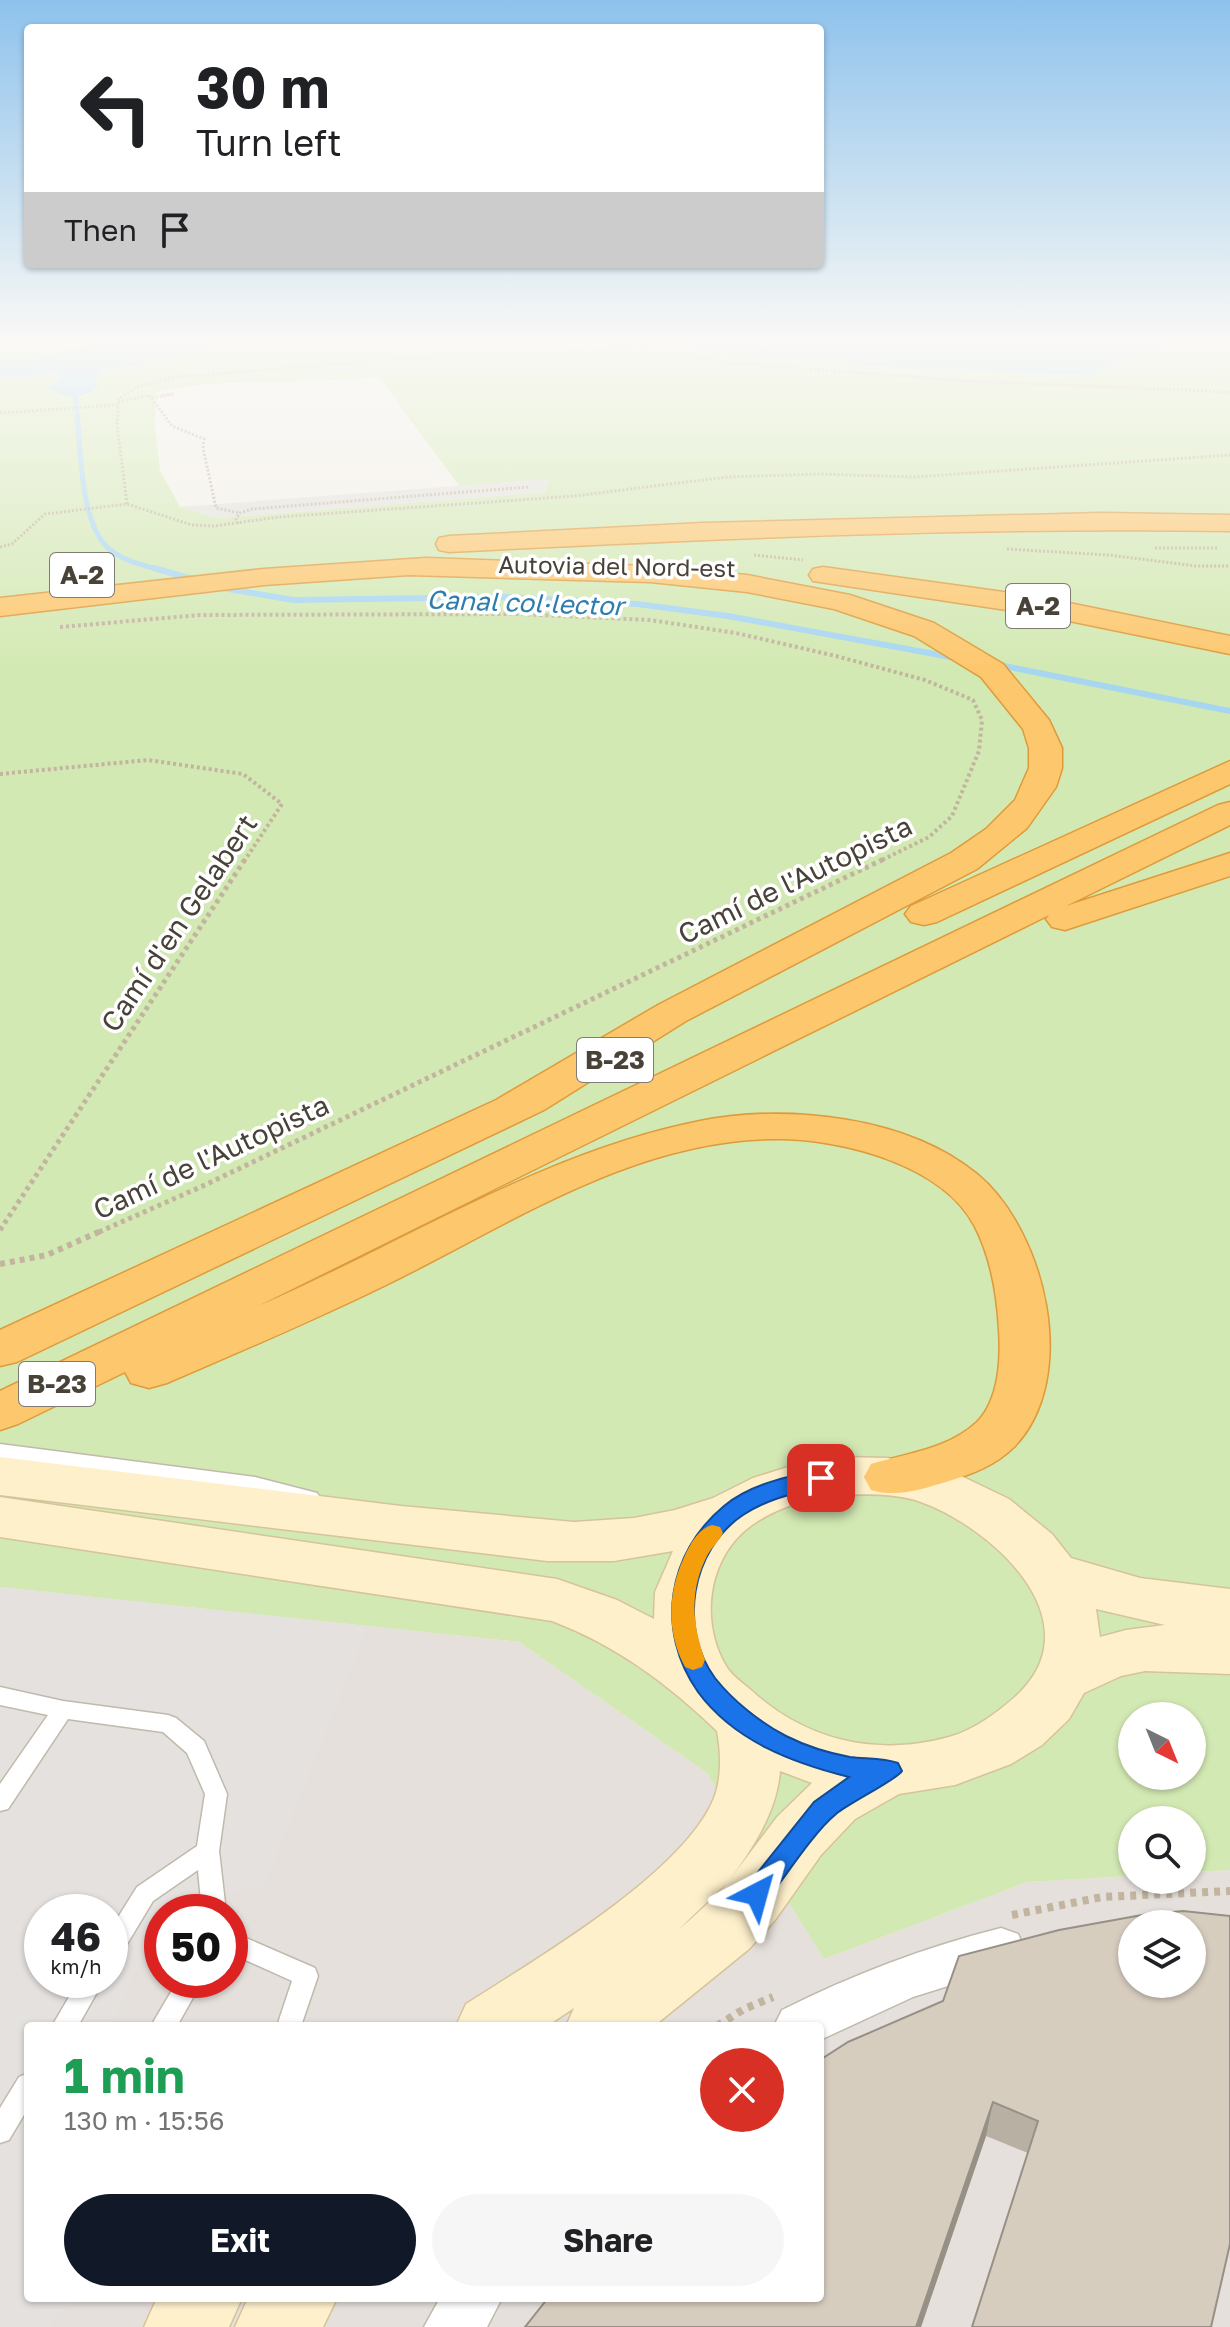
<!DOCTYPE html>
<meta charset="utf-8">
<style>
:root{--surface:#fff;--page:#f6f6f6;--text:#202124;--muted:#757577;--accent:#111827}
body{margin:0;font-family:"Golos Text",sans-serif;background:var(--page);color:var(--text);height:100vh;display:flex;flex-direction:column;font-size:30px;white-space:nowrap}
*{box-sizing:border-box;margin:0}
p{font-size:26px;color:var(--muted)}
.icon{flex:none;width:44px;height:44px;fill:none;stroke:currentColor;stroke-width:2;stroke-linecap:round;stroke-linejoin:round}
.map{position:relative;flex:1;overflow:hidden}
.panel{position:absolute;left:24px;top:2022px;width:800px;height:280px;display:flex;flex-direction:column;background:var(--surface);border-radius:8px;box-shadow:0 2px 6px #0004}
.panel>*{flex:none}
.banner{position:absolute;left:24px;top:24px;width:800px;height:244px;border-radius:8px;box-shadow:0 2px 6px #0004;background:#fff;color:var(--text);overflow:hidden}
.needle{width:52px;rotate:137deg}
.tools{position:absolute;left:1118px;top:1702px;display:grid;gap:16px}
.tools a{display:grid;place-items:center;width:88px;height:88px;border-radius:50%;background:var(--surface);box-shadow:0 2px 6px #0004;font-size:40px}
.speed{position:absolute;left:24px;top:1894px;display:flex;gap:16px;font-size:40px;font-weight:700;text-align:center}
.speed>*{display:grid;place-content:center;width:104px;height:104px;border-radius:50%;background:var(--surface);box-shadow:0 2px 6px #0004;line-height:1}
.speed small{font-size:20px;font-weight:400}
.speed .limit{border:12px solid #d22;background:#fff;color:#111}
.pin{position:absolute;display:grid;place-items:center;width:68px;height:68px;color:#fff;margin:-34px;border-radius:16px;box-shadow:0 4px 12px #0006}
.me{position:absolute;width:88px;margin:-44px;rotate:39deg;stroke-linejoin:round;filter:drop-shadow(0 0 6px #0008)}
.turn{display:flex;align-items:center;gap:28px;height:168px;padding:0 40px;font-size:36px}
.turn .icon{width:104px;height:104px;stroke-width:2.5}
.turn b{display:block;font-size:56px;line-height:68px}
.then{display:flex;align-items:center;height:76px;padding:0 40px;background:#0003;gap:16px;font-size:30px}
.round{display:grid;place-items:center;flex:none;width:84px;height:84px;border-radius:42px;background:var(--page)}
.summary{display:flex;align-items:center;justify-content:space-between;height:136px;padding:0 40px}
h1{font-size:48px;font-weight:700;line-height:60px;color:#1e9e55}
.cta{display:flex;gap:16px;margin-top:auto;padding:16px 40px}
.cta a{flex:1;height:92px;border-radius:48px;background:var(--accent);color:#fff;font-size:32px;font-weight:700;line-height:92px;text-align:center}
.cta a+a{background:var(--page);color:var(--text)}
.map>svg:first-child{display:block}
.industrial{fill:#e5e0db;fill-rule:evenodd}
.green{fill:#d3e9b3;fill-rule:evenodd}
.parking{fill:#e4e1de;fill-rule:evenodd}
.water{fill:#a7d6f1}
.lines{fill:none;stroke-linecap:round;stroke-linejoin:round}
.stream-far1{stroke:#a7d6f1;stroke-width:5}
.stream{stroke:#a7d6f1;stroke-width:6}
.service-casing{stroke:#c1b9ac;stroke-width:3}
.minor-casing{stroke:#c1b9ac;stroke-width:3}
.secondary-casing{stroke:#d5c39a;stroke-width:3}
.motorway-casing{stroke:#de9b3b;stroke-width:3}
.path-far4{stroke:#c2b49e;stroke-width:3;stroke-dasharray:2 2;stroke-linecap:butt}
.path-far3{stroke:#c2b49e;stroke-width:4;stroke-dasharray:3 3;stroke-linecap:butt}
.path-far2{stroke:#c2b49e;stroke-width:5;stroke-dasharray:4 4;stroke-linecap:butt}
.path-far1{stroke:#c2b49e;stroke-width:6;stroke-dasharray:5 5;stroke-linecap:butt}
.path{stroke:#c2b49e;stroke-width:8;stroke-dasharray:6 6;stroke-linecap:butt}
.service{fill:#fff;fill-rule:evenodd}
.minor{fill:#fff;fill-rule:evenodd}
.secondary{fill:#fef0cb;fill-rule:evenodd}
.motorway{fill:#fdc76d;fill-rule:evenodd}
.wall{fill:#b9b0a4}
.shaded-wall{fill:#969086}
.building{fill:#d7cdbf;stroke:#969086;stroke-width:2;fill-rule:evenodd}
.route{fill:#1a73e8;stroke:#114b97;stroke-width:2}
.slow{fill:#f59e0b}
.labels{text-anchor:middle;stroke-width:7;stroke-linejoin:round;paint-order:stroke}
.far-street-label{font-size:24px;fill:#494238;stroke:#fff}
.shield{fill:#fff;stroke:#807b74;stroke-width:2}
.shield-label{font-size:26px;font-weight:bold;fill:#494238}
.far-water-label{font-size:26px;font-style:italic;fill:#2e7dae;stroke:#fff}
.street-label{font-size:28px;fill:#494238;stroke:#fff}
</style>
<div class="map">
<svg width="1230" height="2327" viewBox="0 0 1230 2327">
<rect width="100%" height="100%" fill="#f5f1ea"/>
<!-- industrial -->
<path class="industrial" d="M0 1587 519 1642 707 1773 824 1959 1027 1882 1132 1876V1880H1192V1872L1230 1870V2327H0ZM42 1912H110V1980H42ZM162 1912H230V1980H162ZM1132 1924H1192V1984H1132ZM28 2026H820V2298H28Z"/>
<!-- green -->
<path class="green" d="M0 344H93L22 360H0Z
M238 344H573L738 353 908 369 1092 375 1129 355 1187 348 1230 350V1870L1192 1872V1820H1132V1876L1027 1882 824 1959 707 1773 519 1642 0 1587V377H32L54 372 62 380 47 387 57 393 88 396 94 379 105 371ZM379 377 460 487 548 479 545 492 218 518 180 507 160 470 155 427 156 393C222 375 308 385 379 377ZM1132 1716H1192V1776H1132Z"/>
<!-- parking -->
<path class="parking" d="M549 479 545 492 218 518 179 507Z
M0 1587 368 1626 264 1886 167 1908 111 2026H28V2298H73L50 2327H0ZM42 1912H110V1980H42Z"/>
<!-- water -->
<path class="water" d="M93 344H238L105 371 94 379 98 387C82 401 63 397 46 387L62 380 54 372 32 377H0V360H22Z
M574 344H1230V350L1187 348 1129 355 1092 375 908 369 738 353Z"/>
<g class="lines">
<!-- stream-far1 -->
<path class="stream-far1" d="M74 388C82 430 76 512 105 545 119 560 142 565 161 570"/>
<!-- stream -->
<path class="stream" d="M154 568 199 581
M217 587 293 600 506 597 637 604 728 616 956 658
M994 664 1230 711"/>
<defs>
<path id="service" d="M0 1444 255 1477 317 1493 320 1498 317 1503 310 1505 255 1491 0 1458Z
M0 1687 63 1701 168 1715 176 1718 204 1741 227 1794 219 1851 226 1912H202L198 1870 153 1901 118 1959 110 1962V1930L137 1887 197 1846 205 1794 187 1753 163 1732 68 1719 8 1809 0 1811V1784L48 1715 0 1705Z
M230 1931 315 1968 318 1976 301 2026H277L292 1981 230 1953Z
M79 1980H104L78 2026H52Z
M178 1980H203L177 2026H151Z
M28 2073V2108L9 2140 0 2143V2108L19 2077Z"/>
<path id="minor" d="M1001 1928 1018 1934 1025 1949 1018 1964 913 1997 820 2040V2026H774L782 2010C852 1975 925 1947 1001 1928Z
M440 2298H502L487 2327H424Z"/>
<path id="secondary" d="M0 1457 401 1506 574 1522 634 1518 675 1510 713 1498 753 1478 804 1462 837 1457 888 1458 959 1475 1009 1499 1052 1534 1071 1558 1140 1578 1230 1589V1674L1145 1671 1121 1676 1084 1693 1069 1719 1042 1745 1011 1764 955 1785 899 1794 855 1819 821 1855 775 1920 749 1949 654 2026H566L574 2008 547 2026H456L466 2004C535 1960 684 1873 714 1798 722 1777 721 1752 717 1731 668 1684 616 1645 552 1621L0 1537V1497L557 1579 617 1600 654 1619 655 1592 673 1551 614 1561H547L0 1495ZM837 1495C865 1494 895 1493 921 1502 993 1528 1096 1622 1016 1696 997 1713 974 1730 949 1737 877 1757 807 1741 752 1691 744 1684 732 1676 726 1666 699 1621 708 1556 752 1525 778 1507 806 1499 837 1495ZM1096 1609 1165 1625 1126 1630 1100 1637ZM780 1771 812 1783 777 1817 731 1878C754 1846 777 1811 780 1771ZM727 1883C712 1900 696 1915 678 1930Z
M157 2298H242L229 2327H144Z
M248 2298H337L323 2327H235Z"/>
<path id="motorway" d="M1101 513 1230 515V531C970 527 709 539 449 552L439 550 436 544 439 538 449 536 703 523Z
M426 558 650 566 747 575 850 595 934 623 1003 664 1049 720 1062 748V768L1056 787 1027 828 977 869 686 1021 544 1110 17 1362 0 1366V1330L496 1100 658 1005 951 853 986 829 1015 800 1029 768V748L1023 729 981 677 914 636 834 609 747 592 650 582 409 575 264 585 0 616V598L264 569Z
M823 567 1040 597 1230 636V654L1040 615 813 581 809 575 813 569Z
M1230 761V784L937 922 924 925 911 922 905 914 911 906Z
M1230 802V825L1066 906 1230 853V876L1065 930 1052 927 1046 919 1049 915 258 1306C404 1243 543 1152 700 1121 787 1104 907 1116 977 1174 1045 1230 1081 1378 1014 1447 996 1465 972 1474 949 1481 922 1489 898 1498 871 1490L864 1477 871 1464C908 1453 948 1449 977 1422 999 1400 1001 1359 999 1330 997 1294 991 1257 974 1225 942 1165 844 1140 782 1139 638 1137 512 1223 388 1284 315 1320 241 1351 167 1383L149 1388 131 1383 125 1372 18 1424 0 1430V1391L1218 805Z"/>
</defs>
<!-- service casing -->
<use href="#service" class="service-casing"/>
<!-- minor casing -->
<use href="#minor" class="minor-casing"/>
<!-- secondary casing -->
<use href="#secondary" class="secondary-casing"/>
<!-- motorway casing -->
<use href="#motorway" class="motorway-casing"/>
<!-- path-far4 -->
<path class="path-far4" d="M8 344H18
M152 398 174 394 162 395
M118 402 149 395 172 426 204 439 203 448 216 508 240 513
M0 413 117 405
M127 504 117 425 119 398 137 387 174 377C296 368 418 355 541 353 600 351 660 348 718 362L969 381 1230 392
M238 524 236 519 240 513 252 509 528 487
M0 547 12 544 45 514 127 504 192 525 214 526 279 517 574 496 727 477 819 474 914 477 1230 455
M1155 548H1217
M1007 549 1108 555 1196 566H1230
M754 555 803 560"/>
<!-- path-far3 -->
<path class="path-far3" d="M60 627 200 615 519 614 650 620 736 633 836 656 925 680 973 700 982 720 979 751 952 816 929 837 882 860
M0 774 148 760 243 774 282 804 245 860"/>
<!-- path-far2 -->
<path class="path-far2" d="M0 1230 246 858
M99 1232 205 1185 886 858"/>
<!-- path-far1 -->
<path class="path-far1" d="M0 1264 47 1255 103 1230"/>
<!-- path -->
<path class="path" d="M1012 1915 1102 1897 1230 1891
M717 2026 744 2009 773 1997"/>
<!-- service -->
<use href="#service" class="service"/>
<!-- minor -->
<use href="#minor" class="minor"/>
<!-- secondary -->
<use href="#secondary" class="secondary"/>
<!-- motorway -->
<use href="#motorway" class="motorway"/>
</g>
<!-- wall -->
<path class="wall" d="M943 2001 1211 2327 1028 2153 986 2136 921 2327H525Z"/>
<!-- shaded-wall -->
<path class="shaded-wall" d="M993 2102 986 2136 921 2327H916Z"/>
<!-- building -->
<path class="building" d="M1183 1911 1230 1916V2244L1211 2327H972L1038 2121 993 2102 916 2327H525L548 2298H820V2060L848 2042 943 2001 959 1956 1059 1930 1142 1915ZM1132 1924H1192V1984H1132Z"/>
<!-- sky -->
<linearGradient id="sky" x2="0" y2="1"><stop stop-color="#8ec2ec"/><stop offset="0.51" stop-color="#faf9f6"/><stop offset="1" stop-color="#faf9f6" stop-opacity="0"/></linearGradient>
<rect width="1230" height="670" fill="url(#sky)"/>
<!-- route -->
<path class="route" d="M821 1471 828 1473 832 1478 828 1484C799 1493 770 1497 743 1515 691 1550 678 1628 715 1678 733 1701 761 1723 786 1736 806 1746 828 1753 850 1757 866 1759 883 1758 898 1763L902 1771C898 1779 849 1803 836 1814 813 1833 785 1877 766 1902L757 1906 747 1902 744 1894 747 1886 814 1802 849 1777C793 1763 734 1741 698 1692 655 1631 667 1553 724 1506 749 1485 789 1475 821 1471Z"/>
<!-- slow -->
<path class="slow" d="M712 1525 720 1527 723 1533C719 1541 713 1546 708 1554 689 1590 692 1623 705 1660L702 1667 693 1670 685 1667C665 1629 668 1589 687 1551 693 1540 699 1529 712 1525Z"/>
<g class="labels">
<!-- far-street labels -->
<g class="far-street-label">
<text transform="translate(617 567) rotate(1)" y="8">Autovia del Nord-est</text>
</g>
<!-- shield labels -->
<g class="shield">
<rect x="50" y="553" width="64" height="44" rx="6"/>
<rect x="1006" y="584" width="64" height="44" rx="6"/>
<rect x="577" y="1038" width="76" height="44" rx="6"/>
<rect x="19" y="1362" width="76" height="44" rx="6"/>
</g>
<g class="shield-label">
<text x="82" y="584">A-2</text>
<text x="1038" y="615">A-2</text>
<text x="615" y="1069">B-23</text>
<text x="57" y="1393">B-23</text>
</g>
<!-- far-water labels -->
<g class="far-water-label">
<text transform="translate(525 603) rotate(2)" y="9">Canal col·lector</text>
</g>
<!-- street labels -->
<g class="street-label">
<text transform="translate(795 880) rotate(-26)" y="10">Camí de l'Autopista</text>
<text transform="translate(179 923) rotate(-56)" y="10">Camí d'en Gelabert</text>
<text transform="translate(211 1157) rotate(-25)" y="10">Camí de l'Autopista</text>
</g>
</g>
</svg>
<div class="tools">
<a><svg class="needle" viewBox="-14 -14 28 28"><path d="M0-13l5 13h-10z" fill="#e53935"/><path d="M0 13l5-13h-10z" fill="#757577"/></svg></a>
<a><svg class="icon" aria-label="search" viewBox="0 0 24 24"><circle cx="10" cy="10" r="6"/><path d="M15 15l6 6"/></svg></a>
<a><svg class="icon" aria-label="layers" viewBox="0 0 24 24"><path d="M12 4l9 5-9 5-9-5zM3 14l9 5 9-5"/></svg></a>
</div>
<div class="speed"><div>46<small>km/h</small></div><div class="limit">50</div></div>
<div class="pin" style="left:821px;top:1478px;background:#d93025"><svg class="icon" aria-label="arrive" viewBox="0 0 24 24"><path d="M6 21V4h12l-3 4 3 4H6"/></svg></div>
<svg class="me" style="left:757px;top:1894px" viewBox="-20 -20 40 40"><path d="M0-17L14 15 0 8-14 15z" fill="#1a73e8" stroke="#fff" stroke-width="4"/></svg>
<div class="banner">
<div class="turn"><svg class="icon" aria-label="left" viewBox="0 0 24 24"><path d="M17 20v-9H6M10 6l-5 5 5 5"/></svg><div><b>30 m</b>Turn left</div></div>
<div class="then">Then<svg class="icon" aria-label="arrive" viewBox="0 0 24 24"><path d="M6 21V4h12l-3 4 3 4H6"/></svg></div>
</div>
<section class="panel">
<div class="summary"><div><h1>1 min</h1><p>130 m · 15:56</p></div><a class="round" style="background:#d93025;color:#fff"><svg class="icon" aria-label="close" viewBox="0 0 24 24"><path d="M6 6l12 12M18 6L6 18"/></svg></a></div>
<div class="cta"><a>Exit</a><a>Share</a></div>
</section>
</div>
